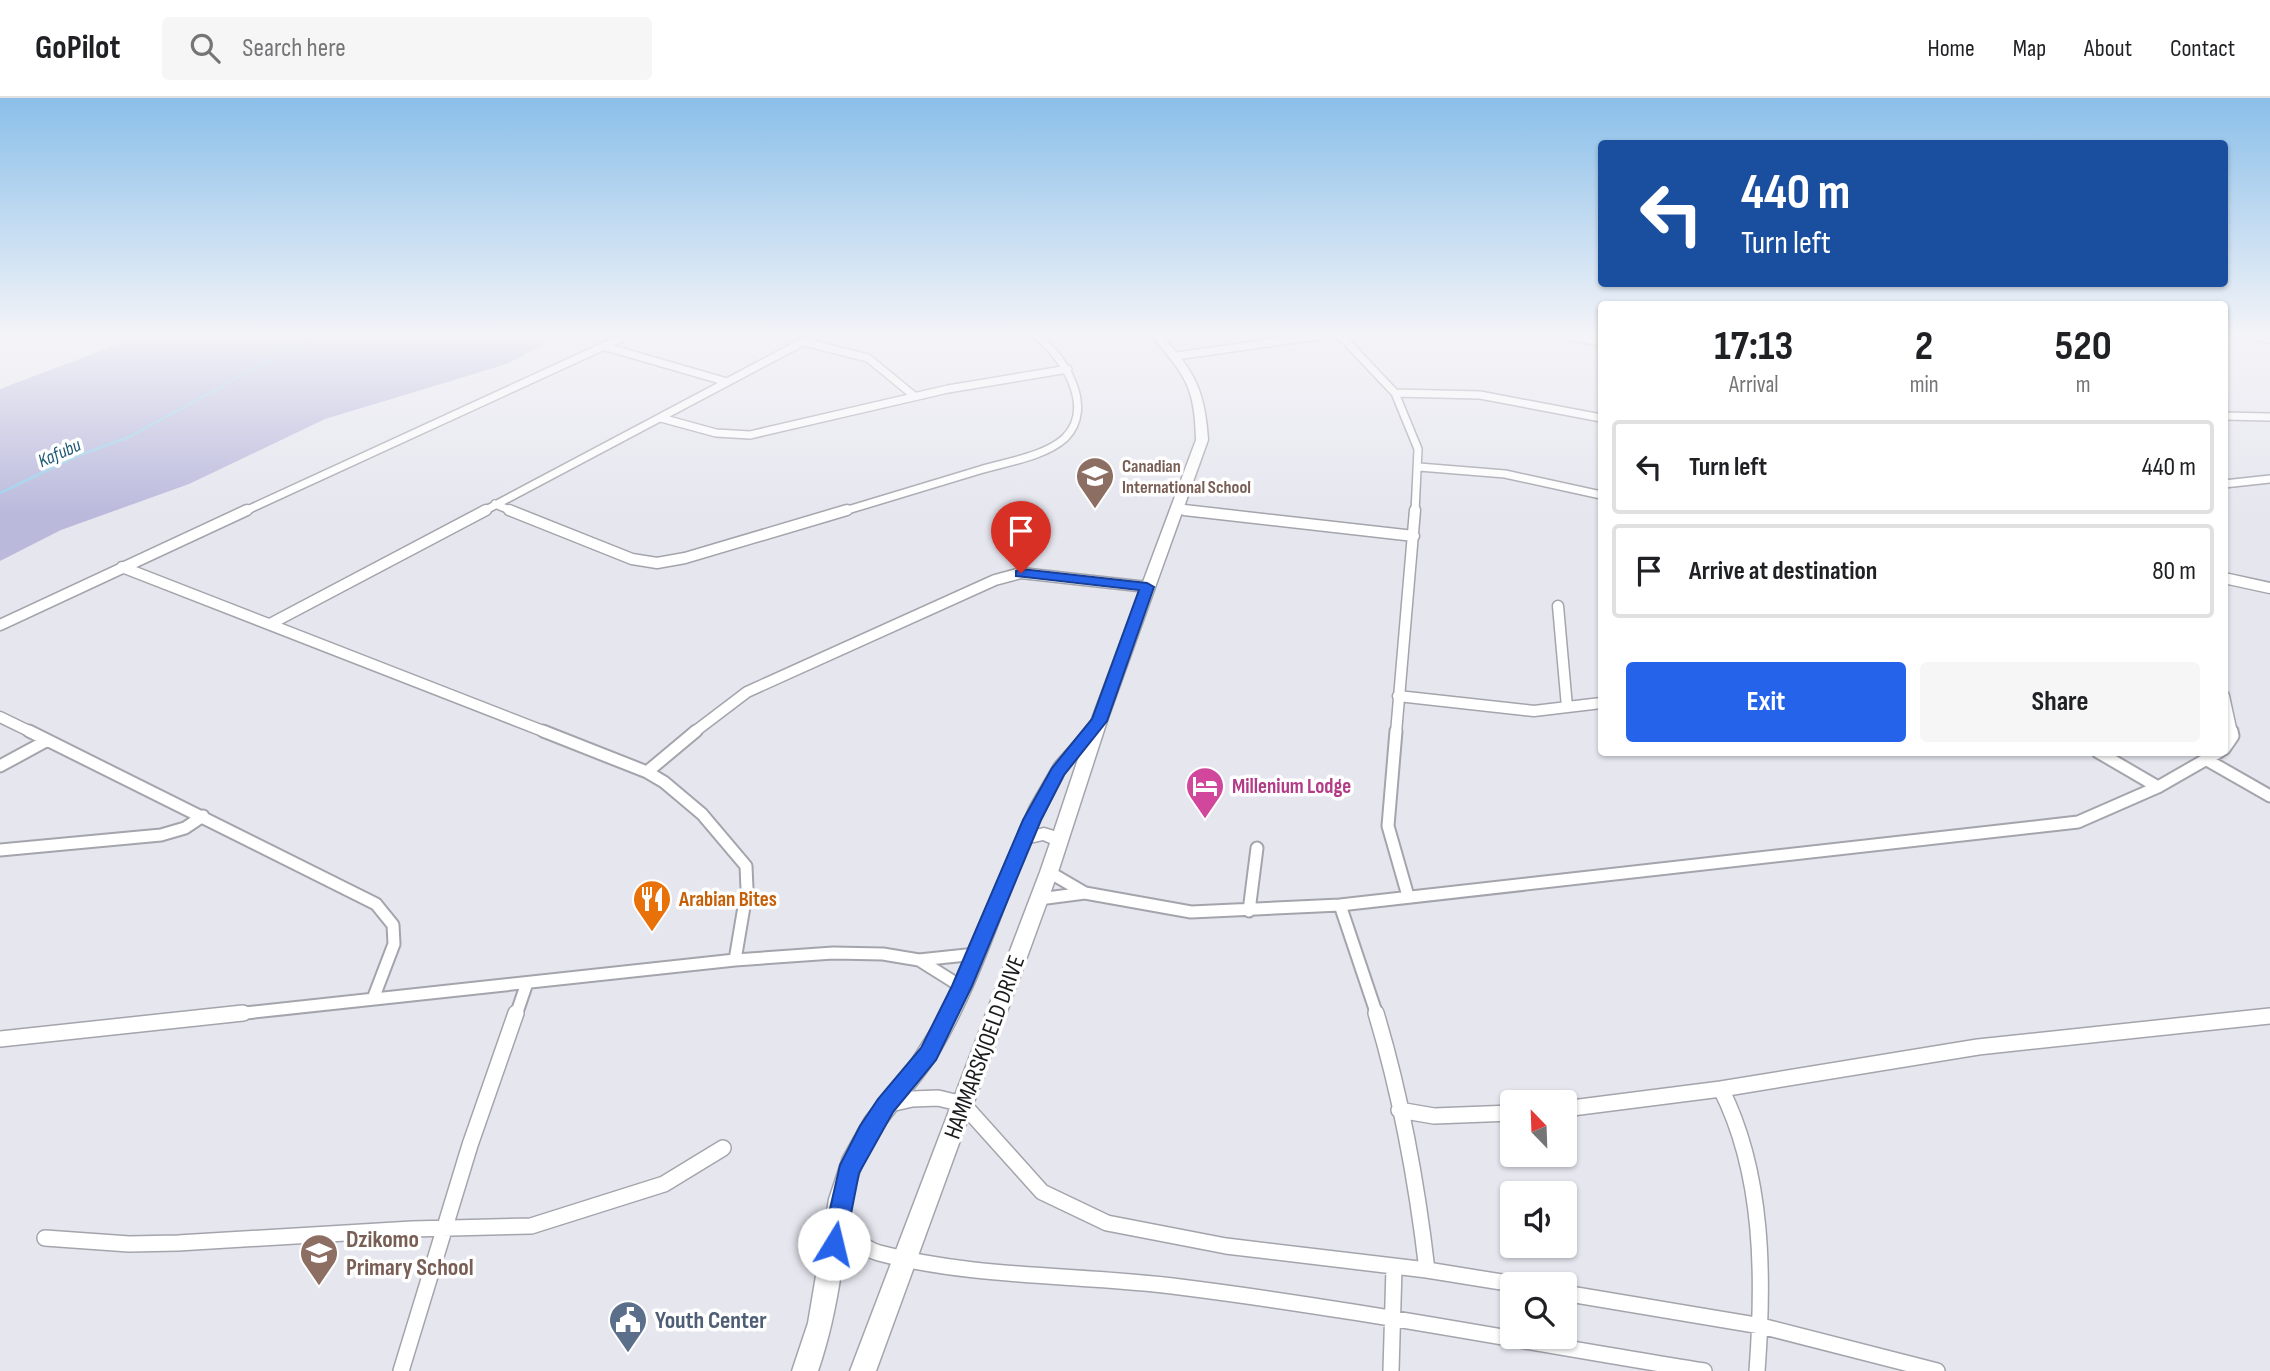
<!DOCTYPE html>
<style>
:root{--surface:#fff;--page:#f6f6f6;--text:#202124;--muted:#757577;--line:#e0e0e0;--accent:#2563eb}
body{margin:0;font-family:"Sofia Sans Condensed",sans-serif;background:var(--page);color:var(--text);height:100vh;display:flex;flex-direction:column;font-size:26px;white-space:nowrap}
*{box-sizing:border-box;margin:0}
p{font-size:23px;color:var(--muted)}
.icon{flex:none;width:38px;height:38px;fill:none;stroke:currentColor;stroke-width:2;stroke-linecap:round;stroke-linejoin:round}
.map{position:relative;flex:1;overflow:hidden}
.panel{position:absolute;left:1598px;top:203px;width:630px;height:455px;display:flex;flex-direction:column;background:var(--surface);border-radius:7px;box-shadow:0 2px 5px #0004}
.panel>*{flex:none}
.banner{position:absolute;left:1598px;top:42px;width:630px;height:147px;border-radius:7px;box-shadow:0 2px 5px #0004;background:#1a4fa0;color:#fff;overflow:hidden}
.needle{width:46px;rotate:337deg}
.fabs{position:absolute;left:1500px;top:992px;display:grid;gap:14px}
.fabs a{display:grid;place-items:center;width:77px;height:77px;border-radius:7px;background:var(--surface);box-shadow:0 2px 5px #0004;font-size:35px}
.pin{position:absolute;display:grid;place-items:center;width:60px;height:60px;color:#fff;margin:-72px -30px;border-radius:50% 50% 50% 0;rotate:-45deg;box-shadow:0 0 7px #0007}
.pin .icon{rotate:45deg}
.me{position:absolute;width:77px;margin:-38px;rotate:9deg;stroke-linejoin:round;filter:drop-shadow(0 0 5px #0008)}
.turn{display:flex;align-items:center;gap:24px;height:147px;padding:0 28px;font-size:32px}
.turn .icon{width:91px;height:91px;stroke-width:2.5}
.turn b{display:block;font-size:49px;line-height:60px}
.eta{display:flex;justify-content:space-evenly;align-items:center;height:119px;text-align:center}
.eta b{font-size:42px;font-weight:700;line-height:49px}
.primary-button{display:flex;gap:14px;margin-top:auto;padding:14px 28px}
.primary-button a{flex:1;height:80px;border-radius:7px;background:var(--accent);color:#fff;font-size:28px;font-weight:700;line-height:80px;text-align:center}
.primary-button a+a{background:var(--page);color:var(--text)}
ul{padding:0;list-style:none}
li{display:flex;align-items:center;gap:21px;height:94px;margin:0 14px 10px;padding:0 14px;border:4px solid var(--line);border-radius:7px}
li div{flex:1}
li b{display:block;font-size:26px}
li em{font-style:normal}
header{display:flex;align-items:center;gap:42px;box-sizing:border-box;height:98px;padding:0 35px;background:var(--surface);border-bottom:2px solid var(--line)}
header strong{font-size:33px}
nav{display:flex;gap:38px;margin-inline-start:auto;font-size:24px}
.search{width:490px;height:63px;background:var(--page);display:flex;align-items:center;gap:18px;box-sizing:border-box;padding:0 24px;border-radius:7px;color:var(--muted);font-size:26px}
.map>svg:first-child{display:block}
.green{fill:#bab9dc}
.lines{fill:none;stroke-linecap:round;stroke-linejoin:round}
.stream{stroke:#9ecfea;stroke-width:2.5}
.street-far3-casing{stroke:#a4a4ac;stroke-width:10}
.street-far2-casing{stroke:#a4a4ac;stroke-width:13}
.street-far1-casing{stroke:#a4a4ac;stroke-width:15}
.street-casing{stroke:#a4a4ac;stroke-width:18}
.secondary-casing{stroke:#a4a4ac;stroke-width:3}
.street-far3{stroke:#fff;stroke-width:7}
.street-far2{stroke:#fff;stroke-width:10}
.street-far1{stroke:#fff;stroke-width:11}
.street{stroke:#fff;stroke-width:15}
.secondary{fill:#fff;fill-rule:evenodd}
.route{fill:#2563eb;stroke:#184099;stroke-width:2}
.labels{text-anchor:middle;stroke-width:7;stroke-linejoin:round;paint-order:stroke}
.far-education-label{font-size:18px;font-weight:bold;fill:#785e54;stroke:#fff;text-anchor:start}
.far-water-label{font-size:19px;font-style:italic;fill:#1e5874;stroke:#fff}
.hotel-label{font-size:21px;font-weight:bold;fill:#b23c85;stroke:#fff;text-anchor:start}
.food-label{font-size:21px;font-weight:bold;fill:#c56008;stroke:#fff;text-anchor:start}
.near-street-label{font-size:24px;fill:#1b1b1e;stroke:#fff}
.near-education-label{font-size:24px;font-weight:bold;fill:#785e54;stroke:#fff;text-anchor:start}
.near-service-label{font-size:24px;font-weight:bold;fill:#4e5e75;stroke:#fff;text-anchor:start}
</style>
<header>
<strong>GoPilot</strong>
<div class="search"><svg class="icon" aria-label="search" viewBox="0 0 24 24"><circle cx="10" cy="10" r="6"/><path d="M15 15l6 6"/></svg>Search here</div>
<nav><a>Home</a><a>Map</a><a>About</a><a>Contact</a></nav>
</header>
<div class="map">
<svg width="2270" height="1273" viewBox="0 0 2270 1273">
<rect width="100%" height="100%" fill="#e6e6ef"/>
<!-- green -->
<path class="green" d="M131 238H559L507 266 325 321 189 386 61 432 0 463V291L119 246Z"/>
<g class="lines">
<!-- stream -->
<path class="stream" d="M0 395 77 358 129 339 314 238"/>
<defs>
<path id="street-far3" d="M1341 238 1395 295 1418 351 1415 414
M1568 238 1601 244
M2256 238 2270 241
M804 244 868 260 913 297
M603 248 727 284
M1176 258 1318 238
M1395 295 1480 297 1601 320
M2224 318 2270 319
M661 320 716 335 750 337 948 291 1068 271
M1419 369 1505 376 1601 397
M2224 386 2270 381
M495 406 514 414
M1177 411 1199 414
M243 414 626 238
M482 414 814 238
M841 414C888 400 934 386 980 372 1006 364 1044 359 1065 340 1096 309 1063 258 1037 238"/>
<path id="street-far2" d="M509 412 632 461 657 465 685 460 847 412
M1184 412 1414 438
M122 469 548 635
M2224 480 2270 490
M1558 508 1567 609
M272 525 486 412
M0 527 247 412
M1398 598 1534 613 1601 605
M2224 598 2232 635
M0 619 33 635
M693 635 747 594 995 482 1021 475 1147 489
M1396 635 1415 412"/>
<path id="street-far1" d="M29 633 376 806 393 827 394 846 373 901
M543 633 647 674 664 684 702 716 746 768 747 791 735 862
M1396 633 1388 728 1408 798
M2224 651 2233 638 2232 633
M2098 654 2158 689
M2207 662 2270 698
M0 668 46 643
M647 674 696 633
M0 752 161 737 185 730 203 718
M1049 774 1085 795
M1039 801 1085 795 1191 814 1340 807 2078 724 2158 689 2219 654
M1340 807 1377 917
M1249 813 1257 750
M919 862 962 889
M227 917 735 862 833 855 883 856 919 862 976 856
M516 917 527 885"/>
<path id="street" d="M1376 915C1401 998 1417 1086 1427 1172
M0 941 243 915
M1721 991C1764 1076 1764 1180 1757 1273
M890 1006 912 1001 938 1000 963 1006 1042 1094 1107 1125 1226 1148 1427 1172 1514 1186
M1564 1011 1721 991 1978 949 2270 918
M1399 1012 1434 1018 1512 1015
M839 1122C850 1136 861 1150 879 1155 977 1181 1080 1176 1180 1189 1355 1211 1529 1245 1704 1273
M45 1140 129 1146 178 1145 412 1131 531 1128 664 1086 723 1050
M1564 1195 1761 1228 1937 1273
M401 1273 470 1047 516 915
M1391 1273 1394 1170"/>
<path id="secondary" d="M1152 238H1162C1195 273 1205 294 1208 342L1107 623 1058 774 876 1273H850L1040 774 1050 745 1043 742 1029 745C1000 817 977 893 936 960 914 996 879 1025 863 1065 849 1099 846 1138 841 1175 836 1208 829 1241 818 1273H792L808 1225 829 1101 843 1059 865 1020 911 963 940 917 1030 708 1055 665 1090 626 1196 342C1195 288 1185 278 1152 238ZM1080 655 1054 733 1044 730 1035 732 1064 676Z"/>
</defs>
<!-- street-far3 casing -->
<use href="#street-far3" class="street-far3-casing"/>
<!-- street-far2 casing -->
<use href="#street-far2" class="street-far2-casing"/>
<!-- street-far1 casing -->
<use href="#street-far1" class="street-far1-casing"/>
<!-- street casing -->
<use href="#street" class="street-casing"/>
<!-- secondary casing -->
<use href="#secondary" class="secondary-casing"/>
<!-- street-far3 -->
<use href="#street-far3" class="street-far3"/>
<!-- street-far2 -->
<use href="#street-far2" class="street-far2"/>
<!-- street-far1 -->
<use href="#street-far1" class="street-far1"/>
<!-- street -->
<use href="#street" class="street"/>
<!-- secondary -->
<use href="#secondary" class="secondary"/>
</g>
<!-- sky -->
<linearGradient id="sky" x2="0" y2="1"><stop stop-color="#8abfe9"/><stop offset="0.57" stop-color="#f4f4f8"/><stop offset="1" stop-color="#f4f4f8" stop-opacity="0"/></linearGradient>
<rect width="2270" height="416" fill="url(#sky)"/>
<!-- route -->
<path class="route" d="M1021 471 1147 485 1154 489 1107 623 1064 677 1041 722 972 888 936 962 893 1014 859 1075 845 1146 842 1154 834 1158 825 1154 822 1146 840 1067 860 1028 878 1001 921 950 952 888 1023 722 1052 670 1092 621 1139 492 1016 478V473Z"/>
<!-- icons -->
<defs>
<symbol id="school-pin" viewBox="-11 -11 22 30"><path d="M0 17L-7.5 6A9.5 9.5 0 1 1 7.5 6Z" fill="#8d6e63" stroke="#fff"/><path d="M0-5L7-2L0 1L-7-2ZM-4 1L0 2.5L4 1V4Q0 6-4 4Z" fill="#fff"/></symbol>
<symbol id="hotel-pin" viewBox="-11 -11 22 30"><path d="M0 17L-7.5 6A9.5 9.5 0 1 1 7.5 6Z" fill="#d1479c" stroke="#fff"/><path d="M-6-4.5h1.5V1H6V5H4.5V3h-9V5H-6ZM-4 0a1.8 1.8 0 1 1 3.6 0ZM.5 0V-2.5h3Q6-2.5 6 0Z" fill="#fff"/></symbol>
<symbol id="restaurant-pin" viewBox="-11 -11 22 30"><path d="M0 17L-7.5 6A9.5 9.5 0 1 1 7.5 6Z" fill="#e8710a" stroke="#fff"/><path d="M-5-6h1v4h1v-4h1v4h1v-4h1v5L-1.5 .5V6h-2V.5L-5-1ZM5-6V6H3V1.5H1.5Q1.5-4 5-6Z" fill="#fff"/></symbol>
<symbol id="civic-pin" viewBox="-11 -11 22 30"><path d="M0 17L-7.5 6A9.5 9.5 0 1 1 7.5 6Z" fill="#5c6f8a" stroke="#fff"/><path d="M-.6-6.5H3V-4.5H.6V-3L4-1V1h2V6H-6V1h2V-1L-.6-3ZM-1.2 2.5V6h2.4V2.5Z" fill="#fff"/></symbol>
</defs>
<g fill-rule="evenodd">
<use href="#school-pin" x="1073" y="356" width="44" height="60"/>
<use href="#hotel-pin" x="1183" y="666" width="44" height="60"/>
<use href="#restaurant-pin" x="630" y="779" width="44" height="60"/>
<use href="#school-pin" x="297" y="1133" width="44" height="60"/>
<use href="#civic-pin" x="606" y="1200" width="44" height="60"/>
</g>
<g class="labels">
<!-- far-education labels -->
<g class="far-education-label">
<text x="1122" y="374">Canadian<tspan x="1122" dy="21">International School</tspan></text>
</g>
<!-- far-water labels -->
<g class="far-water-label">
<text transform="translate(59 354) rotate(-24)" y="7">Kafubu</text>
</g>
<!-- hotel labels -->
<g class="hotel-label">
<text x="1232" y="695">Millenium Lodge</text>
</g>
<!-- food labels -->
<g class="food-label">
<text x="679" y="808">Arabian Bites</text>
</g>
<!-- near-street labels -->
<g class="near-street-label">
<text transform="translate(984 949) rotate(-70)" y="8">HAMMARSKJOELD DRIVE</text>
</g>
<!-- near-education labels -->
<g class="near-education-label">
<text x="346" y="1149">Dzikomo<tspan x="346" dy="28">Primary School</tspan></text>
</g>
<!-- near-service labels -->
<g class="near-service-label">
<text x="655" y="1230">Youth Center</text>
</g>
</g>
</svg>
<div class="fabs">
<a><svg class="needle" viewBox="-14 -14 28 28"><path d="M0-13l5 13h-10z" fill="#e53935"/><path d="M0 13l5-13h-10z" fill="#757577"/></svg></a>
<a><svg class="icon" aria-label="sound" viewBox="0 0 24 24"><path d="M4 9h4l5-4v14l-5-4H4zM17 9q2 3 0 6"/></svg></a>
<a><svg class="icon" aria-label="search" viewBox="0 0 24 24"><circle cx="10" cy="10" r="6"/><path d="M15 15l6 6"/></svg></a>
</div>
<div class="pin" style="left:1021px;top:475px;background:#d93025"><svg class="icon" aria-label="arrive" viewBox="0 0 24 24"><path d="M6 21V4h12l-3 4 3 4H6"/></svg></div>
<svg class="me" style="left:834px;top:1146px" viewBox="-20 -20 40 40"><circle r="19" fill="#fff"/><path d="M0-13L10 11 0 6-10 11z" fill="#2563eb"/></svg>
<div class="banner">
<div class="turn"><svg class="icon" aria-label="left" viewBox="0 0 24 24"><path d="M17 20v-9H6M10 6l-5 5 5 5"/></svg><div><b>440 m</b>Turn left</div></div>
</div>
<section class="panel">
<div class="eta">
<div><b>17:13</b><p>Arrival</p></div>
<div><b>2</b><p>min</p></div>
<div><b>520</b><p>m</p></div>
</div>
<ul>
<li><svg class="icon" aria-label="left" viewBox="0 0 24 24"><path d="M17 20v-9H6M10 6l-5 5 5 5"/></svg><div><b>Turn left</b></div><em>440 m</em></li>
<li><svg class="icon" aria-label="arrive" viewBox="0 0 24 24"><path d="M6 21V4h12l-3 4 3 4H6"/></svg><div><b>Arrive at destination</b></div><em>80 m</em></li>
</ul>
<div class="primary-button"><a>Exit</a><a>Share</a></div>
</section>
</div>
